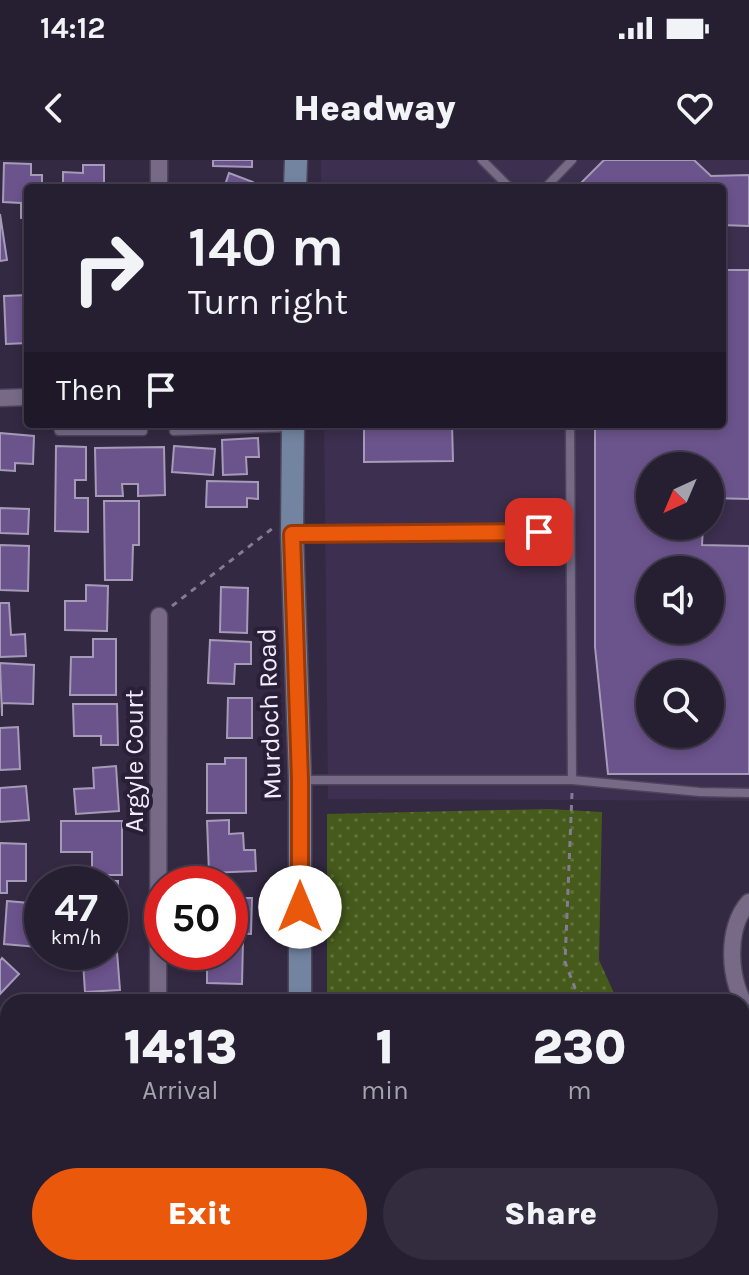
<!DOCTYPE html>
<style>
:root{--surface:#261f32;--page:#322c3e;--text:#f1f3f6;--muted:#a4a2ac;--line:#423d4d;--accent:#ea580c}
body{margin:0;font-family:Karla,sans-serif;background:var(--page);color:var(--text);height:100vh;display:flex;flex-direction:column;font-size:30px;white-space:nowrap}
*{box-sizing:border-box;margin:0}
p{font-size:26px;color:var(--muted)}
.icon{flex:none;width:44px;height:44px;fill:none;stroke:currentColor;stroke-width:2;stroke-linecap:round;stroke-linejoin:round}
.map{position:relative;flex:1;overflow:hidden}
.panel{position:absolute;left:0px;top:834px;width:750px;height:282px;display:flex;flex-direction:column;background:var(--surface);border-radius:24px 24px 0 0;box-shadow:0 4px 12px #0003,0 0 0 2px var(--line)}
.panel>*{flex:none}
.guide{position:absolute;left:24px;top:24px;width:702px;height:244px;border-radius:8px;box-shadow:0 4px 12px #0003,0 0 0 2px var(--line);background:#261f32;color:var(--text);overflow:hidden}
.needle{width:52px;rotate:224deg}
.tools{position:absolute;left:636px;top:292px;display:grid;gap:16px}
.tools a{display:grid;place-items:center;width:88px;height:88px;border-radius:50%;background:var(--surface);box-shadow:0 4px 12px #0003,0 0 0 2px var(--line);font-size:40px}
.speed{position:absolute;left:24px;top:706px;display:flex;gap:16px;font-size:40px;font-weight:700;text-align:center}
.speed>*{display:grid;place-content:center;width:104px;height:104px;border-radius:50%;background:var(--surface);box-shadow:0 4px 12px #0003,0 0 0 2px var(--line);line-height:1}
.speed small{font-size:20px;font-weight:400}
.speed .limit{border:12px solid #d22;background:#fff;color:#111}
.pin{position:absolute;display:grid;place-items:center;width:68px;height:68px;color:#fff;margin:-34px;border-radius:16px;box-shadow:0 4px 12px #0006}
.me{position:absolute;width:88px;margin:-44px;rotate:0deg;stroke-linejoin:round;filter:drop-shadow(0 0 6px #0008)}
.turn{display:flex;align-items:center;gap:28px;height:168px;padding:0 32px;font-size:36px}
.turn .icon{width:104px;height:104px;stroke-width:2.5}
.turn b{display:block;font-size:56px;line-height:68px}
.then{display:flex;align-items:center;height:76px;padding:0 32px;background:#0003;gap:16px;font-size:30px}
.eta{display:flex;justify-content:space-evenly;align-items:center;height:136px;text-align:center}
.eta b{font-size:48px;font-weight:800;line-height:56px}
.button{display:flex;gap:16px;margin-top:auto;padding:16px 32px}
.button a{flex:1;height:92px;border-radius:48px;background:var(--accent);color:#fff;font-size:32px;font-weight:800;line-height:92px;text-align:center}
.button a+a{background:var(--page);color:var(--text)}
.status{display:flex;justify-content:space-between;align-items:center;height:56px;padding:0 40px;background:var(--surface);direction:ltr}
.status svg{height:22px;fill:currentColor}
header{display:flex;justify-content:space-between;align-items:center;height:104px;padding:0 32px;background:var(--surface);font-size:36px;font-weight:800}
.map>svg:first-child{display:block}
.built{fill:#3c2f4f;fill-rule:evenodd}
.grass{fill:url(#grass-dots)}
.water{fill:url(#water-ripples)}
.building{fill:#6b538c;stroke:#a69ab9;stroke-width:2;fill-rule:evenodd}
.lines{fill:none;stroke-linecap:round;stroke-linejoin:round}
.service-casing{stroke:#4e455b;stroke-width:11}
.minor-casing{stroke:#4e455b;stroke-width:19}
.tertiary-casing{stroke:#4e455b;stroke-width:21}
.secondary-casing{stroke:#4e455b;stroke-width:25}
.path{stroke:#847c92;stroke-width:3;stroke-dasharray:6 6;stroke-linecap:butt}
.service{stroke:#766a87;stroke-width:8}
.minor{stroke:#766a87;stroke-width:16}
.tertiary{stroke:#766a87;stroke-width:18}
.secondary{stroke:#7284a0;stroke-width:22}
.route-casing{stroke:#983908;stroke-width:20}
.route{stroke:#ea580c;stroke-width:14}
.labels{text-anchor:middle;stroke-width:8;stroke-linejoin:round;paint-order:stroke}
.street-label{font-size:26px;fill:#f1ebfc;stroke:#291f37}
</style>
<div class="status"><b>14:12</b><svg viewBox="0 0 49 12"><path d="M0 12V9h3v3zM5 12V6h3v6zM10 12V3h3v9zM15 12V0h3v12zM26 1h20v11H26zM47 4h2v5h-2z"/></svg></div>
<header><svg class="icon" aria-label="back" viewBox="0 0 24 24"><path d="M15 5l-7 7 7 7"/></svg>Headway<svg class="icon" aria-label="heart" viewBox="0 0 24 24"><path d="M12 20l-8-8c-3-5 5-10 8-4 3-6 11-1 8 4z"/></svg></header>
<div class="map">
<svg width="749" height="1115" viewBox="0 0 749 1115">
<defs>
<pattern id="grass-dots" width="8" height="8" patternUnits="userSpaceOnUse" patternTransform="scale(2)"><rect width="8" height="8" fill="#465b1b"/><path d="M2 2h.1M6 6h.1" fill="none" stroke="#61733d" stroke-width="1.8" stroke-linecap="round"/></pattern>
<pattern id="water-ripples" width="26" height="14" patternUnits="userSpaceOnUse" patternTransform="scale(2)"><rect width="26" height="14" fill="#226d93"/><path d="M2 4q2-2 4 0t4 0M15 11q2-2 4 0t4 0" fill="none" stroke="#4d89a8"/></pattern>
</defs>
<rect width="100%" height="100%" fill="#332942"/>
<!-- built -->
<path class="built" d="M321 0H749V641L328 639 324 264H722V28H321ZM650 306H710V366H650ZM650 410H710V470H650ZM650 514H710V574H650Z"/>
<!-- grass -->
<path class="grass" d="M548 649 602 652 599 800 618 842H327V654Z
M742 868 749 875V1115H578V1108H742Z"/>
<!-- water -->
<path class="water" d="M742 910 749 924V1115H627L626 1108H742Z"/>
<!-- building -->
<path class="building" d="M213 0H252V7L213 6Z
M604 0H694L711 16 749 15V66L722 65V28H576Z
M4 3 31 4V15H42V28H28V59L21 58V43L3 42Z
M83 5H104V28H63V12L83 13Z
M229 13 253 22 251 28H224Z
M0 54 7 100 0 101Z
M722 110H749V339L710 338V306H650V366H703L702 385 749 386V614H608L595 487V264H722ZM650 410H710V470H650ZM650 514H710V574H650Z
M28 135V183L6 184 4 136Z
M395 264H452L453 301 364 302V266Z
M0 273 34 276 33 304 15 303V311L0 310Z
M258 278 259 297H246L247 314 223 315 222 280Z
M56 286 86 287V320H75V338H88V372L55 371Z
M174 286 215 289 213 315 172 312Z
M164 287 165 335 138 336V324H122L123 336H96L95 288Z
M207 321 258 322V339L247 338V347H206Z
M104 341H139V385H133L132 420H105Z
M0 348 29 349 28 374 0 373Z
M0 385 29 386 28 431 0 430Z
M86 425 108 426 107 471 65 470V441H86Z
M221 427 248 428 247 473 220 472Z
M0 443H9L11 475 25 474 26 496 0 497Z
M93 479H116V535H70L71 497H93Z
M210 480 251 482V504H235L234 524 208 523Z
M0 503 34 505 33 544 2 543V556Z
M228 538H252V578H227Z
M73 544H117L118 585H101V576H74Z
M18 567 20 609 0 610V568Z
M225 598H246V653H207V604H225Z
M116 606 119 651 76 654 74 629 94 628 93 608Z
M26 626 29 660 0 662V628Z
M229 660V674L243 673 244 690H255L256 711 209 713 207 661Z
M61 661H122V715H92V692H61Z
M0 683 26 684V721H7V733H0Z
M69 720 118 721 117 774H110V724H69Z
M230 738H252L251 774 230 773Z
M7 741 41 744 37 787 4 784Z
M110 779H116L120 830 85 832 83 802H73L72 792H110Z
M230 780 243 781 242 824 207 823V792H230Z
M2 798 19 814 0 834V801Z
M216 1108H245L246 1115H216Z
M343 1108H386V1115H343Z
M467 1108H497V1115H467Z"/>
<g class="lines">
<defs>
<path id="service" d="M482 0 510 28
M545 28 572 0
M58 264 59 271H143
M570 264 572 620
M174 271 290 267
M295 374 570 372
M303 620H572L700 632 749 633"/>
<path id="minor" d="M159 22V0
M0 238 28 237
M749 742C725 768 728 823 749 851
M158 842 159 456"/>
<path id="tertiary" d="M0 993H8"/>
<path id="secondary" d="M295 28 296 0
M293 264 292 374 300 620V842
M302 1115 303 1108"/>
</defs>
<!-- service casing -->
<use href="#service" class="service-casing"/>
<!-- minor casing -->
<use href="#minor" class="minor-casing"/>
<!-- tertiary casing -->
<use href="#tertiary" class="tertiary-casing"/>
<!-- secondary casing -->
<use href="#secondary" class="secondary-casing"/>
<!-- path -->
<path class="path" d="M172 446 273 368
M572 633 565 802 575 828 594 842
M588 1108 590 1115"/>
<!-- service -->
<use href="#service" class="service"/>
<!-- minor -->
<use href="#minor" class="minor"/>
<!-- tertiary -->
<use href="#tertiary" class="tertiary"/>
<!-- secondary -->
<use href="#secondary" class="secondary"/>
</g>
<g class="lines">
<defs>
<path id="route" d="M300 747V620L292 374 539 372"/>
</defs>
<!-- route casing -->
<use href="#route" class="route-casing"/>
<!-- route -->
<use href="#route" class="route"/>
</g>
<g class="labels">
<!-- street labels -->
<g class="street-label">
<text transform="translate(269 554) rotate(-92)" y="9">Murdoch Road</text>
<text transform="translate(134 601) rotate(-90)" y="9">Argyle Court</text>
</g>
</g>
</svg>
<div class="tools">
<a><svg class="needle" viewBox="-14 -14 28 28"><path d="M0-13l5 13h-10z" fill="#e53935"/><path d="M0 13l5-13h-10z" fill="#a4a2ac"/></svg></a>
<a><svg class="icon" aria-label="sound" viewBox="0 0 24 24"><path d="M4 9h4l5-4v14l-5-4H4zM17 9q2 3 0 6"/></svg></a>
<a><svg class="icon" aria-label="search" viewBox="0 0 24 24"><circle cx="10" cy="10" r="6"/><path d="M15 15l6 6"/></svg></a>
</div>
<div class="speed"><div>47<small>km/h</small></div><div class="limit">50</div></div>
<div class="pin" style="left:539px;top:372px;background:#d93025"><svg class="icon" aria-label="arrive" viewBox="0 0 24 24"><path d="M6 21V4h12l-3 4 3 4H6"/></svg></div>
<svg class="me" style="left:300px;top:747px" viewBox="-20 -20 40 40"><circle r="19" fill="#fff"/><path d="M0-13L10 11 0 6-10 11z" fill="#ea580c"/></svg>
<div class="guide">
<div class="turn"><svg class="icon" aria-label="right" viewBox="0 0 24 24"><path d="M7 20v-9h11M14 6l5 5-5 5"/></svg><div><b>140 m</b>Turn right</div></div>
<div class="then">Then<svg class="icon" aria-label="arrive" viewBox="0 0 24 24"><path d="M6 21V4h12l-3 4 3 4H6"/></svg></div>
</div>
<section class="panel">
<div class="eta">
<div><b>14:13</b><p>Arrival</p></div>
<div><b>1</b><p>min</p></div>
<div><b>230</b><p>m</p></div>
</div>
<div class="button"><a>Exit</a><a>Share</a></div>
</section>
</div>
